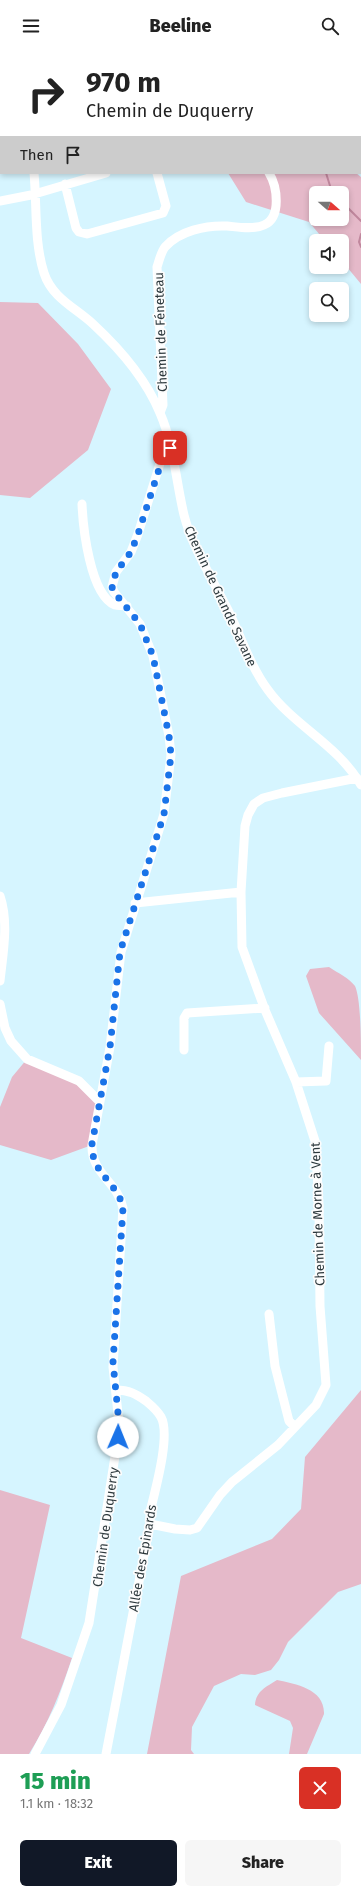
<!DOCTYPE html>
<meta charset="utf-8">
<style>
:root{--surface:#fff;--page:#f6f6f6;--text:#222;--muted:#767676;--accent:#111827}
body{margin:0;font-family:"Fira Sans",sans-serif;background:var(--page);color:var(--text);height:100vh;display:flex;flex-direction:column;font-size:15px;white-space:nowrap}
*{box-sizing:border-box;margin:0}
p{font-size:13px;color:var(--muted)}
.icon{flex:none;width:22px;height:22px;fill:none;stroke:currentColor;stroke-width:2;stroke-linecap:round;stroke-linejoin:round}
.map{position:relative;height:1702px;overflow:hidden}
.sheet{display:flex;flex-direction:column;background:var(--surface);flex:1}
.sheet>*{flex:none}
.banner{position:absolute;left:0px;top:0px;width:361px;height:122px;box-shadow:0 2px 6px #0003;background:#fff;color:var(--text);overflow:hidden}
.needle{width:26px;rotate:110deg}
.controls{position:absolute;left:309px;top:134px;display:grid;gap:8px}
.controls a{display:grid;place-items:center;width:40px;height:40px;border-radius:6px;background:var(--surface);box-shadow:0 2px 6px #0003;font-size:20px}
.pin{position:absolute;display:grid;place-items:center;width:34px;height:34px;color:#fff;margin:-17px;border-radius:8px;box-shadow:0 2px 6px #0006}
.me{position:absolute;width:44px;margin:-22px;rotate:1deg;stroke-linejoin:round;filter:drop-shadow(0 0 3px #0008)}
.turn{display:flex;align-items:center;gap:14px;height:84px;padding:0 20px;font-size:18px}
.turn .icon{width:52px;height:52px;stroke-width:2.5}
.turn b{display:block;font-size:28px;line-height:34px}
.then{display:flex;align-items:center;height:38px;padding:0 20px;background:#0003;gap:8px;font-size:15px}
.round{display:grid;place-items:center;flex:none;width:42px;height:42px;border-radius:6px;background:var(--page)}
.summary{display:flex;align-items:center;justify-content:space-between;height:68px;padding:0 20px}
h1{font-size:24px;font-weight:800;line-height:30px;color:#1e9e55}
.button{display:flex;gap:8px;margin-top:auto;padding:8px 20px}
.button a{flex:1;height:46px;border-radius:6px;background:var(--accent);color:#fff;font-size:16px;font-weight:800;line-height:46px;text-align:center}
.button a+a{background:var(--page);color:var(--text)}
header{display:flex;justify-content:space-between;align-items:center;height:52px;padding:0 20px;background:var(--surface);font-size:18px;font-weight:800}
.map>svg:first-child{display:block}
.green{fill:#e5b9c9;fill-rule:evenodd}
.lines{fill:none;stroke-linecap:round;stroke-linejoin:round}
.stream{stroke:#c0879d;stroke-width:2}
.minor{stroke:#fff;stroke-width:9}
.route{stroke:#1a73e8;stroke-width:7;stroke-dasharray:0 12.6}
.labels{text-anchor:middle;stroke-width:3.5;stroke-linejoin:round;paint-order:stroke}
.street-label{font-size:13px;fill:#2d393d;stroke:#fcfcfc}
</style>
<header><svg class="icon" aria-label="menu" viewBox="0 0 24 24"><path d="M4 6h16M4 12h16M4 18h16"/></svg>Beeline<svg class="icon" aria-label="search" viewBox="0 0 24 24"><circle cx="10" cy="10" r="6"/><path d="M15 15l6 6"/></svg></header>
<div class="map">
<svg width="361" height="1702" viewBox="0 0 361 1702">
<rect width="100%" height="100%" fill="#d6f5ff"/>
<!-- green -->
<path class="green" d="M228 121H356L361 125V232L342 209V189H325L309 170 246 150ZM316 141H342V167H316Z
M0 250 38 251 78 292 111 337 88 398 30 446 0 443Z
M329 915C338 921 349 926 355 934 361 947 361 990 361 1008L319 961 306 924 310 917Z
M27 1007 60 1020 99 1049 92 1093 51 1108 0 1093V1055L12 1025Z
M361 1338V1532L338 1540 288 1590 279 1608 271 1618 255 1623 241 1622 214 1634 192 1675 191 1698 194 1702H147L181 1524 272 1487 301 1457 305 1405Z
M0 1438 50 1453 21 1586 72 1606C61 1639 48 1672 29 1702H0Z
M277 1628C296 1632 325 1637 324 1662L307 1702H289L293 1676 290 1669 255 1653C256 1639 266 1635 277 1628Z"/>
<g class="lines">
<!-- stream -->
<path class="stream" d="M212 0 213 1
M326 121 331 137 334 141
M342 150 361 169
M361 182 359 190 361 195"/>
<!-- minor -->
<path class="minor" d="M19 0V1
M339 1 340 0
M34 121C37 153 34 190 44 221 52 246 76 256 93 272 120 297 146 327 160 361 174 393 176 430 184 463 192 495 213 528 228 558 241 584 250 614 268 638 294 674 338 693 361 733
M65 132 76 176 79 180 87 182 163 161 166 154 157 121
M0 149 31 143 106 121
M160 361 163 353 157 215C159 209 161 200 165 195 179 179 206 173 227 174 238 175 253 178 264 173 282 165 277 134 269 121
M82 452C83 475 90 543 115 553 119 554 123 554 127 554
M0 844C9 871 3 901 0 929
M135 851 241 840
M0 952 5 976 11 989 27 1007 79 1029 99 1049
M184 998V966L187 961 265 956
M296 1030 326 1029 329 994
M269 1262 275 1314 289 1369 295 1375
M150 1472 175 1477 190 1478 197 1476 220 1443 232 1430 278 1393 316 1353 326 1333 320 1254 319 1152 315 1089 296 1030 265 958 242 895 241 840 245 774 248 763 254 752 263 746 282 741 357 726
M35 1702 61 1653 89 1571 118 1385 119 1371 113 1315 123 1156C118 1130 91 1122 92 1093L110 995 121 900 164 762 171 703 169 684 153 604 140 572 114 540 112 535 116 520 131 500 138 482 163 402 170 396
M106 1702 150 1472V1460C155 1439 171 1383 161 1365 157 1358 152 1354 146 1349 136 1342 129 1338 116 1338"/>
</g>
<g class="lines">
<!-- route -->
<path class="route" d="M118 1385 119 1371 113 1310 123 1156C118 1130 91 1122 92 1092L110 995 120 900 164 762 171 703 169 684 153 604 140 572 114 540 112 535 116 520 131 500 138 482 164 402 170 396"/>
</g>
<g class="labels">
<!-- street labels -->
<g class="street-label">
<text transform="translate(160 280) rotate(-92)" y="5">Chemin de Féneteau</text>
<text transform="translate(221 544) rotate(65)" y="5">Chemin de Grande Savane</text>
<text transform="translate(317 1162) rotate(-92)" y="5">Chemin de Morne à Vent</text>
<text transform="translate(105 1475) rotate(-82)" y="5">Chemin de Duquerry</text>
<text transform="translate(142 1506) rotate(-80)" y="5">Allée des Epinards</text>
</g>
</g>
</svg>
<div class="controls">
<a><svg class="needle" viewBox="-14 -14 28 28"><path d="M0-13l5 13h-10z" fill="#e53935"/><path d="M0 13l5-13h-10z" fill="#767676"/></svg></a>
<a><svg class="icon" aria-label="sound" viewBox="0 0 24 24"><path d="M4 9h4l5-4v14l-5-4H4zM17 9q2 3 0 6"/></svg></a>
<a><svg class="icon" aria-label="search" viewBox="0 0 24 24"><circle cx="10" cy="10" r="6"/><path d="M15 15l6 6"/></svg></a>
</div>
<div class="pin" style="left:170px;top:396px;background:#d93025"><svg class="icon" aria-label="arrive" viewBox="0 0 24 24"><path d="M6 21V4h12l-3 4 3 4H6"/></svg></div>
<svg class="me" style="left:118px;top:1385px" viewBox="-20 -20 40 40"><circle r="19" fill="#fff"/><path d="M0-13L10 11 0 6-10 11z" fill="#1a73e8"/></svg>
<div class="banner">
<div class="turn"><svg class="icon" aria-label="right" viewBox="0 0 24 24"><path d="M7 20v-9h11M14 6l5 5-5 5"/></svg><div><b>970 m</b>Chemin de Duquerry</div></div>
<div class="then">Then<svg class="icon" aria-label="arrive" viewBox="0 0 24 24"><path d="M6 21V4h12l-3 4 3 4H6"/></svg></div>
</div>
</div>
<section class="sheet">
<div class="summary"><div><h1>15 min</h1><p>1.1 km · 18:32</p></div><a class="round" style="background:#d93025;color:#fff"><svg class="icon" aria-label="close" viewBox="0 0 24 24"><path d="M6 6l12 12M18 6L6 18"/></svg></a></div>
<div class="button"><a>Exit</a><a>Share</a></div>
</section>
